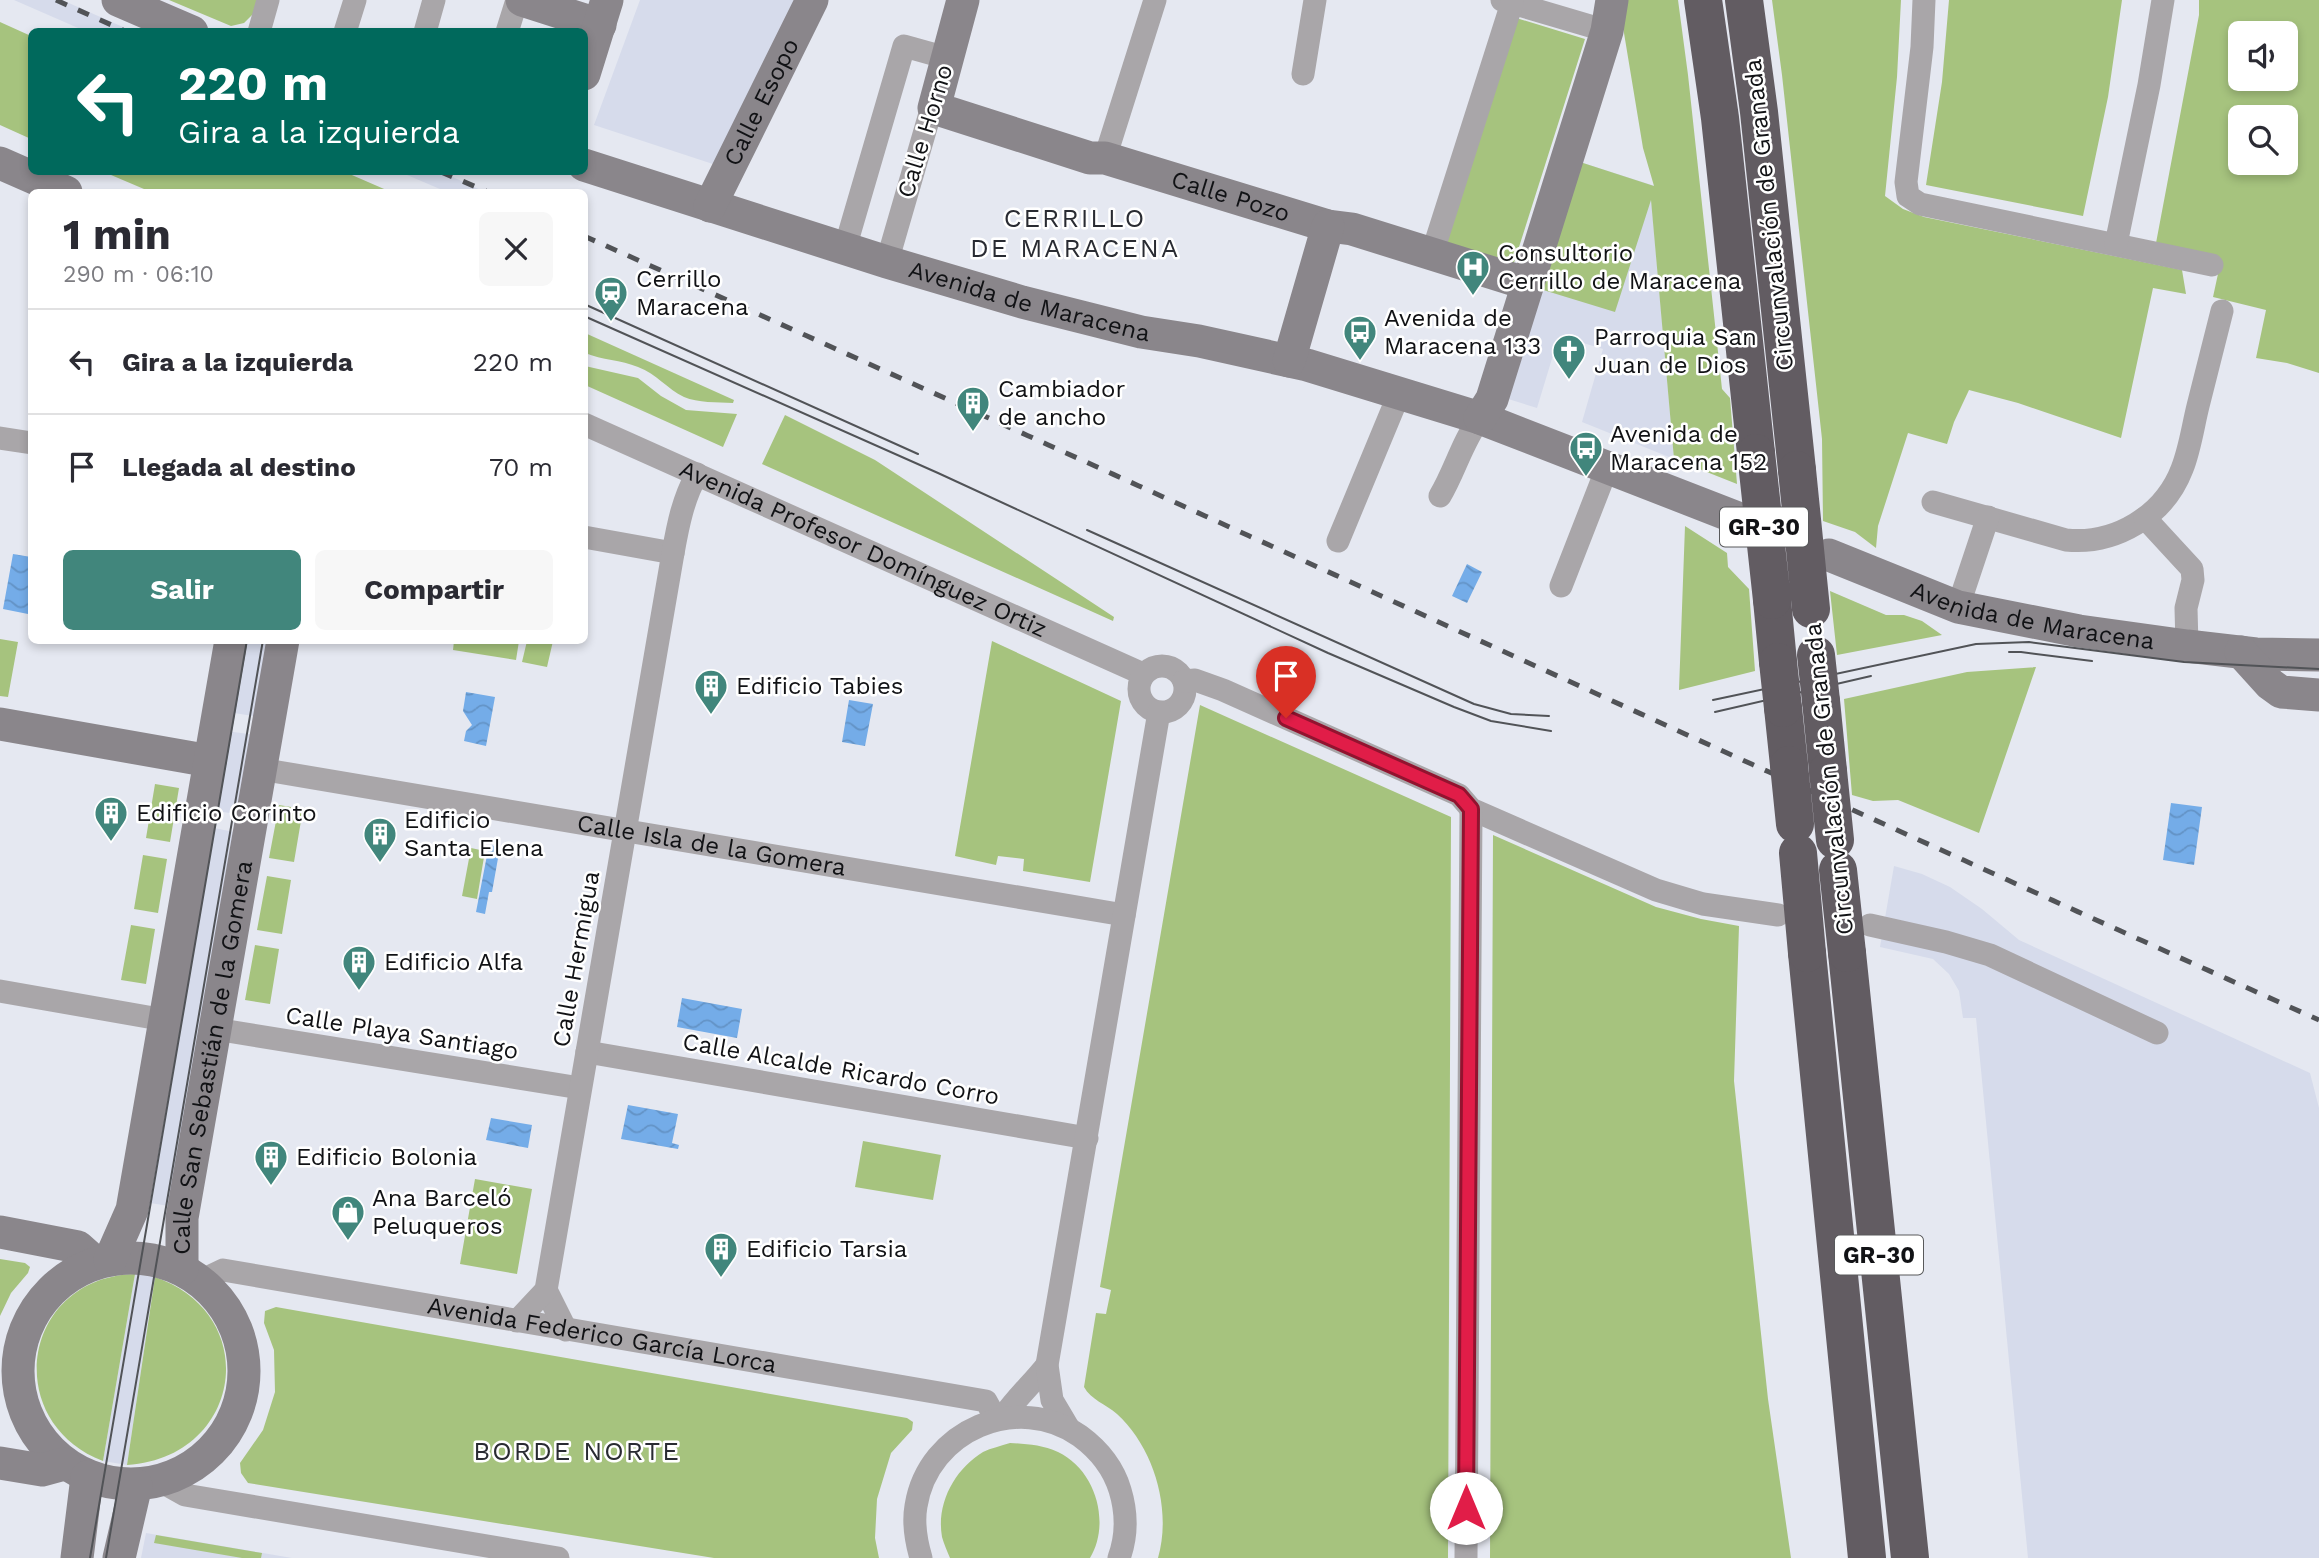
<!DOCTYPE html>
<html lang="es">
<meta charset="utf-8">
<style>
:root{--surface:#fff;--page:#f7f7f7;--text:#2b2b33;--muted:#7c7c81;--line:#e1e1e2;--accent:#41867c}
body{margin:0;font-family:"Work Sans",sans-serif;background:var(--page);color:var(--text);height:100vh;display:flex;flex-direction:column;font-size:26px;white-space:nowrap}
*{box-sizing:border-box;margin:0}
p{font-size:23px;color:var(--muted)}
.icon{flex:none;width:38px;height:38px;fill:none;stroke:currentColor;stroke-width:2;stroke-linecap:round;stroke-linejoin:round}
.map{position:relative;flex:1;overflow:hidden}
.details{position:absolute;left:28px;top:189px;width:560px;height:455px;display:flex;flex-direction:column;background:var(--surface);border-radius:10px;box-shadow:0 4px 10px #0003}
.details>*{flex:none}
.banner{position:absolute;left:28px;top:28px;width:560px;height:147px;border-radius:10px;box-shadow:0 4px 10px #0003;background:#00695c;color:#fff;overflow:hidden}
.buttons{position:absolute;left:2228px;top:21px;display:grid;gap:14px}
.buttons a{display:grid;place-items:center;width:70px;height:70px;border-radius:10px;background:var(--surface);box-shadow:0 4px 10px #0003;font-size:35px}
.pin{position:absolute;display:grid;place-items:center;width:60px;height:60px;color:#fff;margin:-72px -30px;border-radius:50% 50% 50% 0;rotate:-45deg;box-shadow:0 0 7px #0007}
.pin .icon{rotate:45deg}
.me{position:absolute;width:77px;margin:-38px;rotate:0deg;stroke-linejoin:round;filter:drop-shadow(0 0 5px #0008)}
.turn{display:flex;align-items:center;gap:24px;height:147px;padding:0 35px;font-size:32px}
.turn .icon{width:91px;height:91px;stroke-width:2.5}
.turn b{display:block;font-size:49px;line-height:60px}
.round{display:grid;place-items:center;flex:none;width:74px;height:74px;border-radius:10px;background:var(--page)}
.head{display:flex;align-items:center;justify-content:space-between;height:119px;padding:0 35px}
h1{font-size:42px;font-weight:700;line-height:52px}
.action{display:flex;gap:14px;margin-top:auto;padding:14px 35px}
.action a{flex:1;height:80px;border-radius:10px;background:var(--accent);color:#fff;font-size:28px;font-weight:700;line-height:80px;text-align:center}
.action a+a{background:var(--page);color:var(--text)}
ul{padding:0;list-style:none}
li{display:flex;align-items:center;gap:21px;height:105px;padding:0 35px;border-top:2px solid var(--line)}
li div{flex:1}
li b{display:block;font-size:26px}
li em{font-style:normal}
.map>svg:first-child{display:block}
.built{fill:#d6dbeb}
.green{fill:#a6c37e;fill-rule:evenodd}
.water{fill:url(#water-waves)}
.lines{fill:none;stroke-linecap:round;stroke-linejoin:round}
.street{stroke:#a9a6a9;stroke-width:23}
.secondary{stroke:#8a868b;stroke-width:33}
.highway{stroke:#625c62;stroke-width:38}
.tram{stroke:#515357;stroke-width:2}
.rail{stroke:#515357;stroke-width:5;stroke-dasharray:12 12;stroke-linecap:butt}
.highway-bridge{stroke:#625c62;stroke-width:38}
.route-casing{stroke:#92132f;stroke-width:18}
.route{stroke:#e11d48;stroke-width:12}
.labels{text-anchor:middle;stroke-width:5;stroke-linejoin:round;paint-order:stroke}
.shield{fill:#fff;stroke:#58595b;stroke-width:2}
.shield-label{font-size:23px;font-weight:bold;fill:#111215}
.street-label{font-size:24px;fill:#111215;stroke:#fff}
.poi-label{font-size:24px;fill:#111215;stroke:#fff;text-anchor:start}
.neighbourhood-label{font-size:26px;letter-spacing:2px;fill:#292b32;stroke:#fff}
</style>
<div class="map">
<svg width="2319" height="1558" viewBox="0 0 2319 1558">
<defs>
<pattern id="water-waves" width="16" height="10" patternUnits="userSpaceOnUse" patternTransform="scale(1.75)"><rect width="16" height="10" fill="#74ace8"/><path d="M0 5q4-4 8 0t8 0" fill="none" stroke="#6393c6"/></pattern>
</defs>
<rect width="100%" height="100%" fill="#e5e8f1"/>
<!-- built -->
<path class="built" d="M14 0H62L132 31H85Z
M640 0H802L719 166 594 125Z
M1580 162 1655 186 1651 197 1674 459 1582 422 1603 349 1570 339 1565 355 1554 352 1537 408 1505 398Z
M400 172H442L485 192H447Z
M240 641H272L259 717 228 712Z
M226 731 256 735 242 815 211 810Z
M209 827 239 833 175 1207 144 1202Z
M1894 866 1922 874 1950 887 1982 909 2019 940 2310 1073 2319 1108V1558H2028L1976 1018H1963L1959 991 1949 974 1933 959 1880 947Z
M135 1274 155 1277 127 1465 103 1461Z
M146 1533 292 1558H141Z"/>
<!-- green -->
<path class="green" d="M169 0H262L260 7 244 23 231 26Z
M1624 0H1678L1688 75 1722 389 1730 398 1737 484 1674 459 1651 200 1615 312 1540 289 1580 162 1654 186 1643 148 1623 27Z
M1772 0H1901L1897 77 1885 196 1903 209 1924 217 2182 270 2186 294 2153 288 2121 438 2018 403 1969 390 1954 422 1947 444 1908 433 1878 526 1876 548 1855 532 1823 521 1822 439 1782 75Z
M1949 0H2122L2108 97 2083 216 1926 185 1942 82Z
M2199 0H2319V373L2287 363 2256 358 2266 310 2213 297 2221 260 2156 243 2199 15ZM2240 33H2286V79H2240ZM2240 117H2286V163H2240Z
M1513 17 1585 39 1512 269 1440 246Z
M0 22 31 36V139L0 125Z
M104 172H345L391 192H151Z
M585 333 734 400 733 403C717 402 698 403 684 397 667 389 657 374 638 367 621 360 602 360 585 353Z
M585 366 638 378 661 396 686 410 737 414 723 447 585 385Z
M785 415 875 460 1114 617 1113 621 762 464Z
M1685 526 1727 553 1728 567 1749 589 1755 671 1679 690Z
M1830 591 1886 615H1904L1922 621 1942 635 1837 655Z
M0 639 18 642 8 697 0 696Z
M454 641V640L519 641 516 660 453 650Z
M527 641H553L547 667 522 662Z
M992 641 1121 701 1090 882 1023 871 1024 859 998 856 996 865 955 856Z
M2036 667 1979 833 1898 800 1873 801 1852 795 1844 699 1967 672Z
M1200 705 1451 817 1448 1558H1158C1172 1509 1154 1448 1117 1414 1106 1404 1091 1400 1084 1387L1096 1313 1106 1314 1111 1290 1100 1287Z
M155 784 179 788 170 842 146 838Z
M279 805 303 809 294 862 269 858Z
M1493 835 1656 907 1701 919 1739 926 1734 1081 1768 1399 1791 1558H1490Z
M471 848 485 851 477 899 462 896Z
M143 855 167 859 158 913 134 909Z
M267 876 291 880 282 934 257 930Z
M131 925 155 929 146 984 121 980Z
M255 945 279 949 270 1004 245 1000Z
M863 1141 941 1155 933 1200 855 1187Z
M475 1179 532 1189 517 1274 460 1264Z
M0 1259 25 1263 30 1267 28 1273 11 1293 0 1316Z
M135 1274 103 1461C0 1421 22 1277 135 1274Z
M155 1277C264 1315 242 1458 127 1465Z
M276 1307 907 1418 913 1422 912 1430 891 1453 877 1499 875 1538 879 1558H714L248 1483 241 1473 240 1463 263 1430 275 1392 274 1350 264 1323 265 1311Z
M1010 1443C1027 1444 1042 1445 1058 1452 1096 1470 1111 1523 1090 1558H950C947 1551 944 1544 942 1537 936 1503 955 1469 983 1452 991 1448 1001 1446 1010 1443Z
M156 1535 262 1553 261 1558H242L154 1543Z"/>
<!-- water -->
<path class="water" d="M13 554 31 557V595L28 614 3 609Z
M1467 564 1482 572 1467 603 1452 596Z
M466 692 495 697 486 746 464 741 466 731 472 725 463 711Z
M849 700 873 704 865 746 842 742Z
M2171 803 2202 807 2194 865 2163 860Z
M489 845 500 847 492 892H489L485 914 476 912Z
M682 998 742 1009 737 1038 677 1027Z
M628 1105 678 1114 672 1143 679 1145 678 1149 621 1139Z
M491 1118 532 1125 528 1148 486 1140Z"/>
<g class="lines">
<!-- street -->
<g class="street">
<path d="M1502 0 1607 31"/>
<path d="M1924 0 1922 47 1906 182 1908 196 1920 204 2212 265"/>
<path d="M259 32 268 0"/>
<path d="M345 32 355 0"/>
<path d="M425 32 434 0"/>
<path d="M507 32 517 0"/>
<path d="M1303 74 1315 0"/>
<path d="M1105 158 1155 0"/>
<path d="M2116 244 2149 85 2163 0"/>
<path d="M845 248 904 46 947 58"/>
<path d="M1432 254 1512 3"/>
<path d="M887 262 929 117 934 108"/>
<path id="s1" d="M584 424 1143 674"/>
<path d="M0 438 32 443"/>
<path d="M1440 496C1455 471 1462 442 1480 418"/>
<path d="M1933 502 2066 540C2115 545 2164 516 2182 469 2190 449 2193 426 2198 406 2206 374 2214 343 2222 311"/>
<path d="M2145 518 2192 569 2193 580 2186 608 2187 646"/>
<path d="M584 537 673 553"/>
<path d="M1338 541 1399 394"/>
<path d="M1561 586 1607 468"/>
<path d="M1958 607 1988 517"/>
<circle cx="1162" cy="689" r="23"/>
<path d="M1184 681 1195 680 1223 690 1459 795 1471 809 1656 890 1703 904 1778 915"/>
<path id="s2" d="M260 769 1124 915"/>
<path d="M1870 925 1946 942 1990 955 2157 1033"/>
<path d="M0 991 165 1020"/>
<path d="M215 1029 580 1088"/>
<path d="M587 1052 1087 1138"/>
<path id="s3" d="M200 1281 223 1270 986 1401 996 1419"/>
<path d="M546 1290 566 1330"/>
<path d="M517 1321 546 1290 673 553C678 525 683 499 697 474"/>
<path d="M1003 1417C1016 1398 1033 1383 1047 1365"/>
<path d="M1068 1427 1052 1400 1047 1365 1159 712"/>
<path d="M160 1481 185 1495 558 1558"/>
<path d="M921 1558C916 1541 913 1523 916 1506 928 1430 1018 1392 1080 1436 1099 1450 1113 1467 1120 1490 1127 1513 1127 1536 1119 1558"/>
<path d="M1466 1558 1471 809"/>
</g>
<!-- secondary -->
<g class="secondary">
<path d="M118 0 192 32"/>
<path d="M522 0 600 25"/>
<path id="s4" d="M963 0 934 108 1090 158H1105L1328 226 1352 229 1528 284"/>
<path d="M584 74 607 0"/>
<path d="M0 163 66 192"/>
<path id="s5" d="M584 165 887 262 1022 302 1141 332 1199 341 1307 365 1480 418 1745 521"/>
<path id="s6" d="M710 206 812 0"/>
<path d="M1289 361 1328 226"/>
<path d="M1480 418 1492 399 1607 31 1612 0"/>
<path id="s7" d="M1829 555 1958 607 2079 631 2187 646 2256 654 2319 655"/>
<path d="M2241 652 2270 684 2281 692 2319 695"/>
<path d="M0 724 210 761"/>
<path d="M0 1232 78 1247 96 1263"/>
<circle cx="131" cy="1371" r="113"/>
<path d="M110 1260 132 1210 231 640"/>
<path id="s8" d="M182 1269V1218L283 640"/>
<path d="M0 1463 42 1470 64 1464"/>
<path d="M77 1558 87 1477"/>
<path d="M119 1558 136 1485"/>
</g>
<!-- highway -->
<path class="highway" d="M1703 0 1720 118 1756 453
M1744 0 1759 112 1797 470
M1772 600 1778 662
M1821 701 1828 771
M1783 708 1789 765
M1807 953 1867 1558
M1847 953 1910 1558"/>
<!-- tram -->
<path class="tram" d="M584 304 918 454
M584 316 938 473 1328 653 1454 707 1491 721 1551 731
M1087 530 1474 704 1511 714 1549 716
M2009 652H2021L2092 661
M1713 700 1976 644 2029 642 2184 662 2319 669
M1715 712 1871 676
M90 1558 247 640
M106 1558 263 640"/>
<!-- rail -->
<path class="rail" d="M56 0 127 32
M441 172 488 192
M584 236C1164 495 1740 761 2319 1020"/>
<!-- highway-bridge -->
<path class="highway-bridge" d="M1756 453 1772 600
M1797 470 1811 609
M1816 655 1821 701
M1778 662 1783 708
M1789 765 1795 824
M1828 771 1835 840
M1798 853 1807 953
M1838 870 1847 953"/>
</g>
<g class="lines">
<defs>
<path id="route" d="M1286 718 1459 795 1471 809 1466 1508"/>
</defs>
<!-- route casing -->
<use href="#route" class="route-casing"/>
<!-- route -->
<use href="#route" class="route"/>
</g>
<!-- icons -->
<defs>
<symbol id="hospital-pin" viewBox="-11 -11 22 30"><path d="M0 17L-7.5 6A9.5 9.5 0 1 1 7.5 6Z" fill="#41867c" stroke="#fff"/><path d="M-5-5h3v3.5h4V-5h3V5h-3V1.5h-4V5h-3Z" fill="#fff"/></symbol>
<symbol id="station-pin" viewBox="-11 -11 22 30"><path d="M0 17L-7.5 6A9.5 9.5 0 1 1 7.5 6Z" fill="#41867c" stroke="#fff"/><path d="M-3-6H3Q5-6 5-4V2Q5 4 3 4L4.5 6H3L1.5 4h-3L-3 6H-4.5L-3 4Q-5 4-5 2V-4Q-5-6-3-6ZM-3.5-4v3h7v-3ZM-3.5 1v1.5H-2V1ZM2 1v1.5H3.5V1Z" fill="#fff"/></symbol>
<symbol id="bus-pin" viewBox="-11 -11 22 30"><path d="M0 17L-7.5 6A9.5 9.5 0 1 1 7.5 6Z" fill="#41867c" stroke="#fff"/><path d="M-5-6H5V4H4V6H2V4H-2V6H-4V4H-5ZM-3.5-4V0h7V-4ZM-3.5 1.2v1.5H-2V1.2ZM2 1.2v1.5H3.5V1.2Z" fill="#fff"/></symbol>
<symbol id="church-pin" viewBox="-11 -11 22 30"><path d="M0 17L-7.5 6A9.5 9.5 0 1 1 7.5 6Z" fill="#41867c" stroke="#fff"/><path d="M-1.2-6h2.4v3.5h3.3v2.4h-3.3V6h-2.4V-.1h-3.3v-2.4h3.3Z" fill="#fff"/></symbol>
<symbol id="building-pin" viewBox="-11 -11 22 30"><path d="M0 17L-7.5 6A9.5 9.5 0 1 1 7.5 6Z" fill="#41867c" stroke="#fff"/><path d="M-4-6H4V6H1V3H-1V6H-4ZM-2.5-4.3h1.7v1.8h-1.7ZM.8-4.3h1.7v1.8H.8ZM-2.5-1h1.7V.8h-1.7ZM.8-1h1.7V.8H.8Z" fill="#fff"/></symbol>
<symbol id="shop-pin" viewBox="-11 -11 22 30"><path d="M0 17L-7.5 6A9.5 9.5 0 1 1 7.5 6Z" fill="#41867c" stroke="#fff"/><path d="M-5-2.5h2.3a2.7 3.5 0 0 1 5.4 0H5L5.5 6h-11ZM-1.5-2.5h3a1.5 2.3 0 0 0-3 0Z" fill="#fff"/></symbol>
</defs>
<g fill-rule="evenodd">
<use href="#hospital-pin" x="1454" y="248" width="38" height="52"/>
<use href="#station-pin" x="592" y="274" width="38" height="52"/>
<use href="#bus-pin" x="1341" y="313" width="38" height="52"/>
<use href="#church-pin" x="1550" y="332" width="38" height="52"/>
<use href="#building-pin" x="954" y="384" width="38" height="52"/>
<use href="#bus-pin" x="1567" y="429" width="38" height="52"/>
<use href="#building-pin" x="692" y="667" width="38" height="52"/>
<use href="#building-pin" x="92" y="794" width="38" height="52"/>
<use href="#building-pin" x="361" y="815" width="38" height="52"/>
<use href="#building-pin" x="340" y="943" width="38" height="52"/>
<use href="#building-pin" x="252" y="1138" width="38" height="52"/>
<use href="#shop-pin" x="329" y="1193" width="38" height="52"/>
<use href="#building-pin" x="702" y="1230" width="38" height="52"/>
</g>
<g class="labels">
<!-- shield labels -->
<g class="shield">
<rect x="1720" y="507.5" width="88" height="39" rx="5"/>
<rect x="1835" y="1235.5" width="88" height="39" rx="5"/>
</g>
<g class="shield-label">
<text x="1764" y="535">GR-30</text>
<text x="1879" y="1263">GR-30</text>
</g>
<!-- street labels -->
<g class="street-label">
<text dy="8" stroke="none"><textPath href="#s6" startOffset="116">Calle Esopo</textPath></text>
<text transform="translate(925 131) rotate(-73)" y="8">Calle Horno</text>
<text dy="8" stroke="none"><textPath href="#s4" startOffset="422">Calle Pozo</textPath></text>
<text transform="translate(1769 215) rotate(-96)" y="8">Circunvalación de Granada</text>
<text dy="8" stroke="none"><textPath href="#s5" startOffset="466">Avenida de Maracena</textPath></text>
<text dy="8" stroke="none"><textPath href="#s1" startOffset="306">Avenida Profesor Domínguez Ortiz</textPath></text>
<text dy="8" stroke="none"><textPath href="#s7" startOffset="214">Avenida de Maracena</textPath></text>
<text transform="translate(1829 779) rotate(-96)" y="8">Circunvalación de Granada</text>
<text dy="8" stroke="none"><textPath href="#s2" startOffset="458">Calle Isla de la Gomera</textPath></text>
<text transform="translate(576 959) rotate(-80)" y="8">Calle Hermigua</text>
<text transform="translate(402 1033) rotate(9)" y="8">Calle Playa Santiago</text>
<text dy="8" stroke="none"><textPath href="#s8" startOffset="214">Calle San Sebastián de la Gomera</textPath></text>
<text transform="translate(841 1069) rotate(10)" y="8">Calle Alcalde Ricardo Corro</text>
<text dy="8" stroke="none"><textPath href="#s3" startOffset="410">Avenida Federico García Lorca</textPath></text>
</g>
<!-- poi labels -->
<g class="poi-label">
<text x="1498" y="261">Consultorio<tspan x="1498" dy="28">Cerrillo de Maracena</tspan></text>
<text x="636" y="287">Cerrillo<tspan x="636" dy="28">Maracena</tspan></text>
<text x="1384" y="326">Avenida de<tspan x="1384" dy="28">Maracena 133</tspan></text>
<text x="1594" y="345">Parroquia San<tspan x="1594" dy="28">Juan de Dios</tspan></text>
<text x="998" y="397">Cambiador<tspan x="998" dy="28">de ancho</tspan></text>
<text x="1610" y="442">Avenida de<tspan x="1610" dy="28">Maracena 152</tspan></text>
<text x="736" y="694">Edificio Tabies</text>
<text x="136" y="821">Edificio Corinto</text>
<text x="404" y="828">Edificio<tspan x="404" dy="28">Santa Elena</tspan></text>
<text x="384" y="970">Edificio Alfa</text>
<text x="296" y="1165">Edificio Bolonia</text>
<text x="372" y="1206">Ana Barceló<tspan x="372" dy="28">Peluqueros</tspan></text>
<text x="746" y="1257">Edificio Tarsia</text>
</g>
<!-- neighbourhood labels -->
<g class="neighbourhood-label">
<text x="1075" y="227">CERRILLO<tspan x="1075" dy="30">DE MARACENA</tspan></text>
<text x="577" y="1460">BORDE NORTE</text>
</g>
</g>
</svg>
<div class="buttons">
<a><svg class="icon" aria-label="sound" viewBox="0 0 24 24"><path d="M4 9h4l5-4v14l-5-4H4zM17 9q2 3 0 6"/></svg></a>
<a><svg class="icon" aria-label="search" viewBox="0 0 24 24"><circle cx="10" cy="10" r="6"/><path d="M15 15l6 6"/></svg></a>
</div>
<div class="pin" style="left:1286px;top:718px;background:#d93025"><svg class="icon" aria-label="arrive" viewBox="0 0 24 24"><path d="M6 21V4h12l-3 4 3 4H6"/></svg></div>
<svg class="me" style="left:1466px;top:1508px" viewBox="-20 -20 40 40"><circle r="19" fill="#fff"/><path d="M0-13L10 11 0 6-10 11z" fill="#e11d48"/></svg>
<div class="banner">
<div class="turn"><svg class="icon" aria-label="left" viewBox="0 0 24 24"><path d="M17 20v-9H6M10 6l-5 5 5 5"/></svg><div><b>220 m</b>Gira a la izquierda</div></div>
</div>
<section class="details">
<div class="head"><div><h1>1 min</h1><p>290 m · 06:10</p></div><a class="round"><svg class="icon" aria-label="close" viewBox="0 0 24 24"><path d="M6 6l12 12M18 6L6 18"/></svg></a></div>
<ul>
<li><svg class="icon" aria-label="left" viewBox="0 0 24 24"><path d="M17 20v-9H6M10 6l-5 5 5 5"/></svg><div><b>Gira a la izquierda</b></div><em>220 m</em></li>
<li><svg class="icon" aria-label="arrive" viewBox="0 0 24 24"><path d="M6 21V4h12l-3 4 3 4H6"/></svg><div><b>Llegada al destino</b></div><em>70 m</em></li>
</ul>
<div class="action"><a>Salir</a><a>Compartir</a></div>
</section>
</div>
